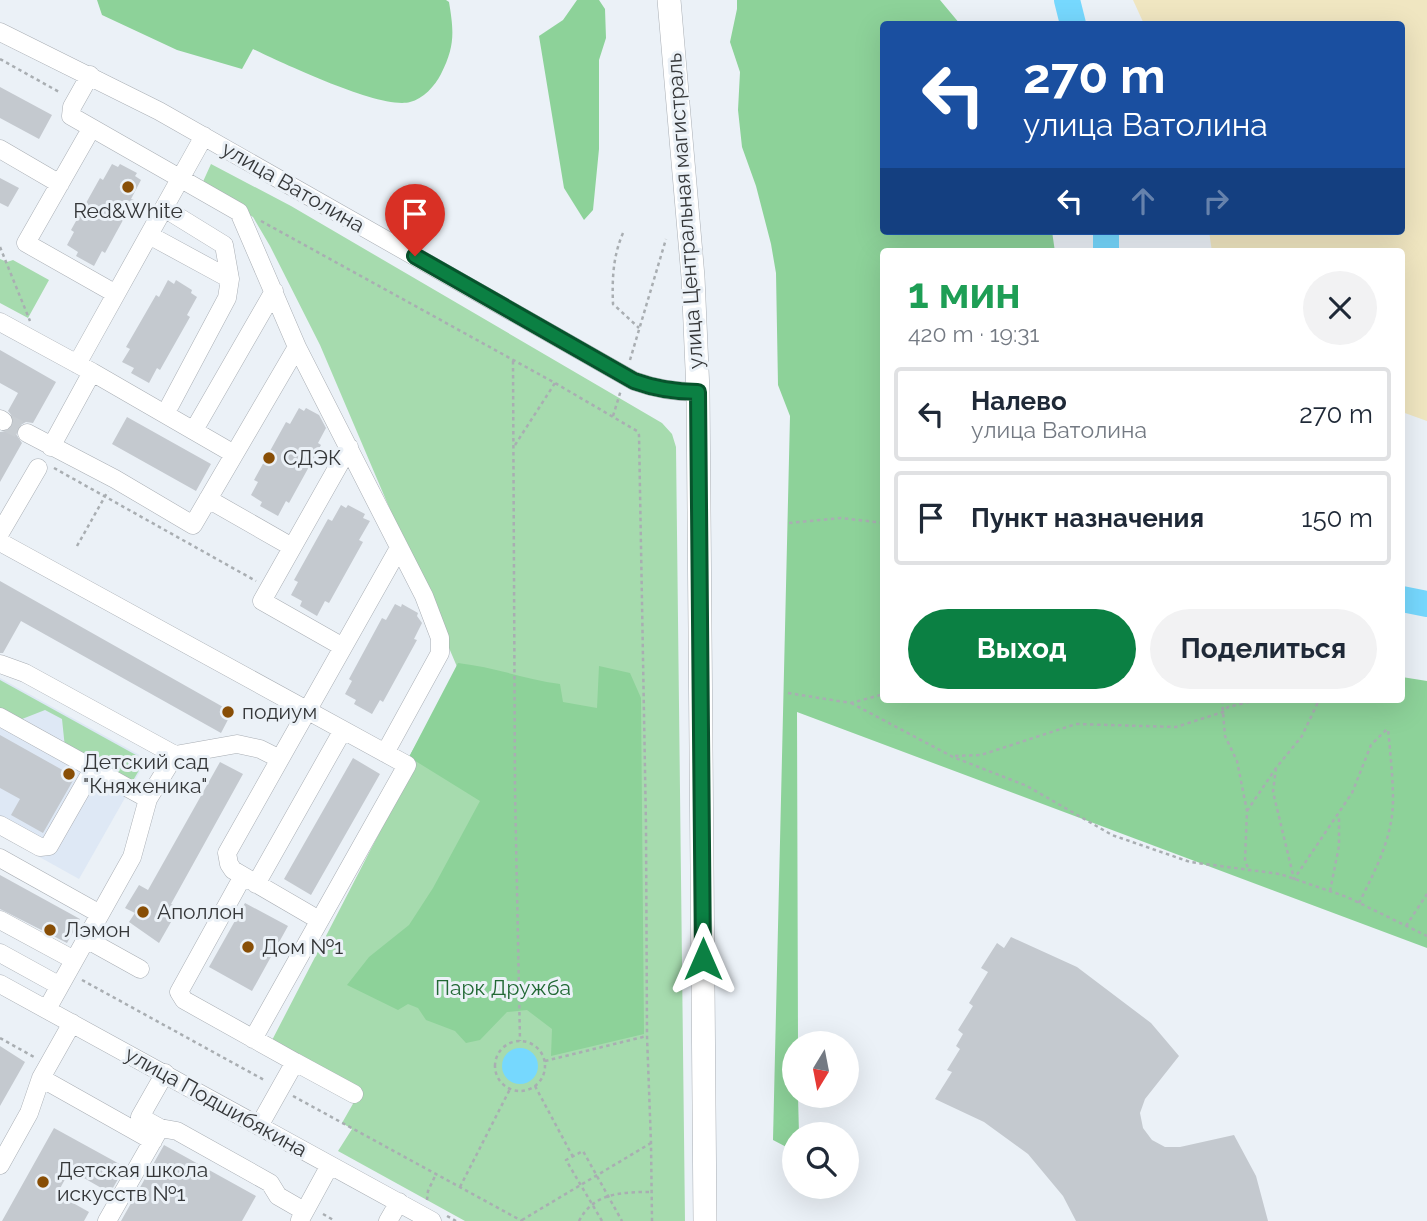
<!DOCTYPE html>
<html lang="ru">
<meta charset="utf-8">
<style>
:root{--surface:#fff;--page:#f2f2f3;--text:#1f2937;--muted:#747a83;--line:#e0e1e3;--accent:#0b8043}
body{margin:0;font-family:Raleway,sans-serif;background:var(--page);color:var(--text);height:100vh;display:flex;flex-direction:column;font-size:26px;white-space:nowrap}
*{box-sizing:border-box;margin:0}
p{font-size:23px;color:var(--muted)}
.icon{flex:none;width:38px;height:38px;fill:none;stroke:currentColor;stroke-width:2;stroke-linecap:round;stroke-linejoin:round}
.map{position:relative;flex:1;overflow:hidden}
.side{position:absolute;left:880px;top:248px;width:525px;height:455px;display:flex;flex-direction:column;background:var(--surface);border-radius:7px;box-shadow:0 7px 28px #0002}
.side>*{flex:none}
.top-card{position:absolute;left:880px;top:21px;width:525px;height:214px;border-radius:7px;box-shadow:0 7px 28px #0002;background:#1a4fa0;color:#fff;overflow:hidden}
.needle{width:46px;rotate:190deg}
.tools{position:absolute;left:782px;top:1031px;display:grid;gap:14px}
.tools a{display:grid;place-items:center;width:77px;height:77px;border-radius:50%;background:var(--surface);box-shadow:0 7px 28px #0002;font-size:35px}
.pin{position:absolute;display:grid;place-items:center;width:60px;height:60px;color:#fff;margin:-72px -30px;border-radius:50% 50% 50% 0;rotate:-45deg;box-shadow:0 0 7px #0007}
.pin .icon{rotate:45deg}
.me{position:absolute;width:77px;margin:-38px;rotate:0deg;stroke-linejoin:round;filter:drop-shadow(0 0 5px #0008)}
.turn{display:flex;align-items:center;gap:24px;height:147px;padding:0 28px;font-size:32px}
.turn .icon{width:91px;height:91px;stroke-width:2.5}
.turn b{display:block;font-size:49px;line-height:60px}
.lanes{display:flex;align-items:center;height:66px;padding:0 28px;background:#0003;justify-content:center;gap:35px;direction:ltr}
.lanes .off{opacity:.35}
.round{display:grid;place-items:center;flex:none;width:74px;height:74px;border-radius:37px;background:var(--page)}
.summary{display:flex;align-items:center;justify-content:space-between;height:119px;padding:0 28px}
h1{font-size:42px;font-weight:700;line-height:52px;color:#1e9e55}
.primary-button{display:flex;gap:14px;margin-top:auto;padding:14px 28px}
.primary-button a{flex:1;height:80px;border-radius:42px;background:var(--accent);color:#fff;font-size:28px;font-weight:700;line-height:80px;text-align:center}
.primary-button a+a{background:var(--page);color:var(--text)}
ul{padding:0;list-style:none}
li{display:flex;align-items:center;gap:21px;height:94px;margin:0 14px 10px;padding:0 14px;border:4px solid var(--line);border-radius:7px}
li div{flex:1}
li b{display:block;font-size:26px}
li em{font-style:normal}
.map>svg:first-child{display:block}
.built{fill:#dee8f5}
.green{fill:#a6dbae}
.forest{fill:#8dd299}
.sand{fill:#f0e6c1}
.water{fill:#76d8fe}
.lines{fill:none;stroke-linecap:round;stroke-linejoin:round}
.river{stroke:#76d8fe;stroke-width:26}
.building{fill:#c4c9cf}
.minor-tunnel{stroke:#c7ccd1;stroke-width:18;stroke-dasharray:18 9;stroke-linecap:butt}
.minor-casing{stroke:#a9aeb4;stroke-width:19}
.major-casing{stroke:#a9aeb4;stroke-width:24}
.path{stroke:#a9aeb2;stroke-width:2.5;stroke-dasharray:3.5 3.5;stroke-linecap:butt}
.minor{stroke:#fff;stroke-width:18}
.major{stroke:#fff;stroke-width:23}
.route-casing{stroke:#07532c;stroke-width:18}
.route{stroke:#0b8043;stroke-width:12}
.poi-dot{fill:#884e06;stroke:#ebf1f7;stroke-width:2.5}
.labels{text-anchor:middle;stroke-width:6;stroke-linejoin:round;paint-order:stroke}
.street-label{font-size:21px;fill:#353739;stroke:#ebf1f7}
.poi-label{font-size:21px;fill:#353739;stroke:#ebf1f7;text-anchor:start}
.park-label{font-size:21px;fill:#216834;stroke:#ebf1f7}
</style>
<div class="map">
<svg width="1427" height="1221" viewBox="0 0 1427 1221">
<rect width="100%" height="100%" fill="#ebf1f7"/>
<!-- built -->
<path class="built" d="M0 678 147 759 79 879 0 835Z"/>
<!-- green -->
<path class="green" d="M211 164 291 206 662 423 672 434 676 447 685 1221H465L338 1151 352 1129 342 1123 358 1095 268 1048 416 762 409 757 458 669 320 345 270 246 253 217 201 186Z
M0 259 7 262 13 260 49 280 28 318 0 303Z
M0 680 145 760 131 784 65 748 62 719 45 710 17 721 0 712Z"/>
<!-- forest -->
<path class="forest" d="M97 0H446L449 2C454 32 455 46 441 74 435 86 423 99 410 102 381 110 283 63 253 49L242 69 177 50 102 15Z
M577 0H599L605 9 606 38 599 60V149L593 210 584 220 564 188 539 36 563 20Z
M737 0H940L960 24H884V231H1052L1055 252H884V700H1402V677L1427 681V948L797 712 798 1043H794V1096H798L799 1134H794V1151L773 1140 790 416 778 385 776 273 771 244 756 186 742 147 738 110 740 72 730 42 737 9Z
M458 663C493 667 525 679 560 684L563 702 597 708 599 666 630 673 641 698 644 1034 551 1056 552 1029 527 1010 507 1012 480 1040 466 1043 455 1031 426 1020 418 1008 408 1004 398 1010 347 985 369 957 409 925 433 888 480 801 409 757Z"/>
<!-- sand -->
<path class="sand" d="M1133 0H1427V421L1402 412V252H1212L1209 231H1402V24H1144Z"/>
<!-- water -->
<path class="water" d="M502 1066a18 18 0 1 1 36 0a18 18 0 1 1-36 0Z"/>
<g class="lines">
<!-- river -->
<path class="river" d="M1067 0 1073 24
M1106 252V231
M1402 599 1427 604"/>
</g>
<!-- building -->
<path class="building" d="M0 87 52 115 39 139 0 118Z
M112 164 118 167 120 164 137 173 135 176 141 180 131 199 134 200 105 253 102 251 94 266 76 256 78 252 67 245 74 232 71 230 100 178 103 180Z
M0 178 19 188 8 207 0 203Z
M168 280 174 284 176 280 192 290 191 293 197 297 187 315 190 317 160 370 157 368 149 383 131 373 134 368 122 362 130 349 126 347 156 295 159 297Z
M0 350 56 382 33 423 26 422 17 427 16 434 22 443 0 482V432L7 431 13 427V417L8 411 18 393 0 383Z
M299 408 304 411 306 408 319 415 326 428 318 443 321 445 289 503 286 501 278 516 260 506 262 502 251 495 258 482 254 480 286 422 290 424Z
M127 417 211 464 196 491 112 444Z
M341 505 346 508 348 505 365 514 363 518 370 521 359 540 363 542 329 603 325 601 317 616 300 606 302 601 291 595 298 582 294 580 328 519 332 521Z
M0 581 232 712 221 733 21 621 3 653H0Z
M395 604 401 607 402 604 418 613 417 616 422 623 414 639 417 640 383 702 380 700 372 714 354 704 356 700 345 694 352 681 349 679 382 618 386 620Z
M0 735 75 777 43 833 11 815 20 799 0 788Z
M353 758 380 774 311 895 284 879Z
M220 762 243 774 171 904 179 908 159 943 129 922 135 913 125 908 139 885 148 890Z
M0 875 80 919 67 943 0 909Z
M245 903 288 926 252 991 209 967Z
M1011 937 1077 967 1151 1023 1179 1056 1145 1099 1140 1113 1143 1128 1152 1140 1165 1147H1180L1234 1135 1256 1176 1268 1221H1076L1063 1196 1028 1154 984 1122 935 1099 952 1072 947 1070 960 1049 956 1046 963 1034 958 1030 973 1006 969 1003 988 972 981 968 997 943 1004 948Z
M0 1046 25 1062 0 1106Z
M54 1128 125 1167 110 1193 70 1170 57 1194 89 1212 84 1221H2Z
M164 1145 256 1196 242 1221H121Z"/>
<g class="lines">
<!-- minor-tunnel -->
<path class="minor-tunnel" d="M3 421 27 433"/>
<defs>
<path id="minor" d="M0 32 159 111 634 381C656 389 674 392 698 392
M91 129 26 243 116 294
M0 149 60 184
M164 208 224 245 230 279
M149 235 230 279 227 298 170 405
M0 322 92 372 51 447
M297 347 424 596 440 638V653L385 753
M77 364 204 136
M92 372 234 454
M0 419 3 421
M194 430 274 291
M27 433 115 479 193 525 297 347 239 212 71 116 72 107 90 75
M208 499 292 547
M0 533 38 468
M0 542 407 765 253 1039
M343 647 262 601 349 447
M0 664 25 673 175 755
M0 717 148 799
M0 825 40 847 49 846 93 769
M0 858 100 914
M243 876 179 992 184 1000 295 1062 259 1126
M256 884 343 730
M0 920 74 960
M319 920 233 870 229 864 227 853 399 548
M86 939 140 969
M0 953 60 986
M0 984 432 1221
M47 1009 132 857 148 799 175 755 237 744 260 749 280 759
M295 1062 354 1094
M41 1078 153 1141
M160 1128 177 1131 270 1183 278 1196 304 1211
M0 1165 29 1113 41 1078 72 1023
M300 1220 330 1165
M107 1221 160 1128 140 1117 165 1073
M388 1221 399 1202"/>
<path id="major" d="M669 0 693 277 698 392 705 1221"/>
</defs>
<!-- minor casing -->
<use href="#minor" class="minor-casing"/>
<!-- major casing -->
<use href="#major" class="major-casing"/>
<!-- path -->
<path class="path" d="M0 59 61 93
M261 221 555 383 637 431 639 435 646 826 647 1036 651 1143 652 1221
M623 233C613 256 612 279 613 304L639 328
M0 247 30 321
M630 360 666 239
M513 361 515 790 520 1041
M613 416 621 390
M515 445 555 383
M54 468 256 581
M789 523 841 518 884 523
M77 546 108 491
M788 693 851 703 884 694
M1222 700 1225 736 1237 761 1247 811 1245 860 1249 871
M851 703 953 757 1027 786 1112 835 1190 862 1280 874 1347 897 1427 936
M955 756 981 755 1076 724 1176 727 1223 712 1228 707 1257 700
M1276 768 1273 792 1294 879 1352 793 1371 745 1388 728
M1247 811 1276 768 1302 736 1319 700
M1330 891 1339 846V815
M1359 903C1375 871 1393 837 1393 800 1393 776 1390 752 1388 728
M1406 926 1427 894
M82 980 266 1081
M0 1038 34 1057
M495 1066a25 25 0 1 1 50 0a25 25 0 1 1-50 0Z
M545 1061 647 1036
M535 1086 573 1157
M293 1096 522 1221
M460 1187 510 1089
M427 1200 428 1191 436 1174
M323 1214 335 1221
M447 1216 456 1221
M522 1220 651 1143
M579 1221C594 1192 623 1192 652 1192
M602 1221 566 1160 583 1151 622 1221"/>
<!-- minor -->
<use href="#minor" class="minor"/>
<!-- major -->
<use href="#major" class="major"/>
</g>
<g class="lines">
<defs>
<path id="route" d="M415 256 634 381C656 389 674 392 698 392L703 959"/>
</defs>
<!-- route casing -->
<use href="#route" class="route-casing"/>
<!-- route -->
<use href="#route" class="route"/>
</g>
<!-- markers -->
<g class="poi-dot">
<circle cx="128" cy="187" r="7"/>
<circle cx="269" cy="458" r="7"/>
<circle cx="228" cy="712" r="7"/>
<circle cx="69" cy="774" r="7"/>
<circle cx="143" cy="912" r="7"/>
<circle cx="50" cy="930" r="7"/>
<circle cx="248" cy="947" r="7"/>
<circle cx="43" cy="1182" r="7"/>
</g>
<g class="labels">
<!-- street labels -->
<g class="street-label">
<text transform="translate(293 187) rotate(30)" y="7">улица Ватолина</text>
<text transform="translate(685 211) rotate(-94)" y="7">улица Центральная магистраль</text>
<text transform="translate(216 1102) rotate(29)" y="7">улица Подшибякина</text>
</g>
<!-- poi labels -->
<g class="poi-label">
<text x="128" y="218" text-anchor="middle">Red&amp;White</text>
<text x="283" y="465">СДЭК</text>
<text x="242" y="719">подиум</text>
<text x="83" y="769">Детский сад<tspan x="83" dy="24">"Княженика"</tspan></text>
<text x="157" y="919">Аполлон</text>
<text x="64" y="937">Лэмон</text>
<text x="262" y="954">Дом №1</text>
<text x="57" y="1177">Детская школа<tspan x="57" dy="24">искусств №1</tspan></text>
</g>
<!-- park labels -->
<g class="park-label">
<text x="503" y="995">Парк Дружба</text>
</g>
</g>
</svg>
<div class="tools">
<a><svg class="needle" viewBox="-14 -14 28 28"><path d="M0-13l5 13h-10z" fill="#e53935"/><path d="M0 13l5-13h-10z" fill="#747a83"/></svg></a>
<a><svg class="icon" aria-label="search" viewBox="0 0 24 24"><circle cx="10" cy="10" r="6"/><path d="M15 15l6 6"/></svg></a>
</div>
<div class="pin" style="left:415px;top:256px;background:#d93025"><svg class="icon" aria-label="arrive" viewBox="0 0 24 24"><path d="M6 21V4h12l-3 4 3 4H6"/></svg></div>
<svg class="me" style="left:703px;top:959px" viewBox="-20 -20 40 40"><path d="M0-17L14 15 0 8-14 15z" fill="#0b8043" stroke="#fff" stroke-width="4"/></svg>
<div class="top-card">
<div class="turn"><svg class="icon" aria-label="left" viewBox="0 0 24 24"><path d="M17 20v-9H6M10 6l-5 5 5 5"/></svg><div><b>270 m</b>улица Ватолина</div></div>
<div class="lanes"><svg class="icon" aria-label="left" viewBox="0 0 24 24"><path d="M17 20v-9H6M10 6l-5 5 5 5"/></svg><svg class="icon off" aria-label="ahead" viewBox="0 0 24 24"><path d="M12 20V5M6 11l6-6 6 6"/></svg><svg class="icon off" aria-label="right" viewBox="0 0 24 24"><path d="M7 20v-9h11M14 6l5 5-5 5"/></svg></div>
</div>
<section class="side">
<div class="summary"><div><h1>1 мин</h1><p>420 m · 19:31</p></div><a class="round"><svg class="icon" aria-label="close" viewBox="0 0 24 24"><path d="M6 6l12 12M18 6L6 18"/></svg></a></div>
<ul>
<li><svg class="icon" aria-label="left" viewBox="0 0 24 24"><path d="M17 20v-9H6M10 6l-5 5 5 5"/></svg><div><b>Налево</b><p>улица Ватолина</p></div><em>270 m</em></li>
<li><svg class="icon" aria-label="arrive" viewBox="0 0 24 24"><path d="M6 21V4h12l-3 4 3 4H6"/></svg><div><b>Пункт назначения</b></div><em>150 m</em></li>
</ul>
<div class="primary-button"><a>Выход</a><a>Поделиться</a></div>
</section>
</div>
